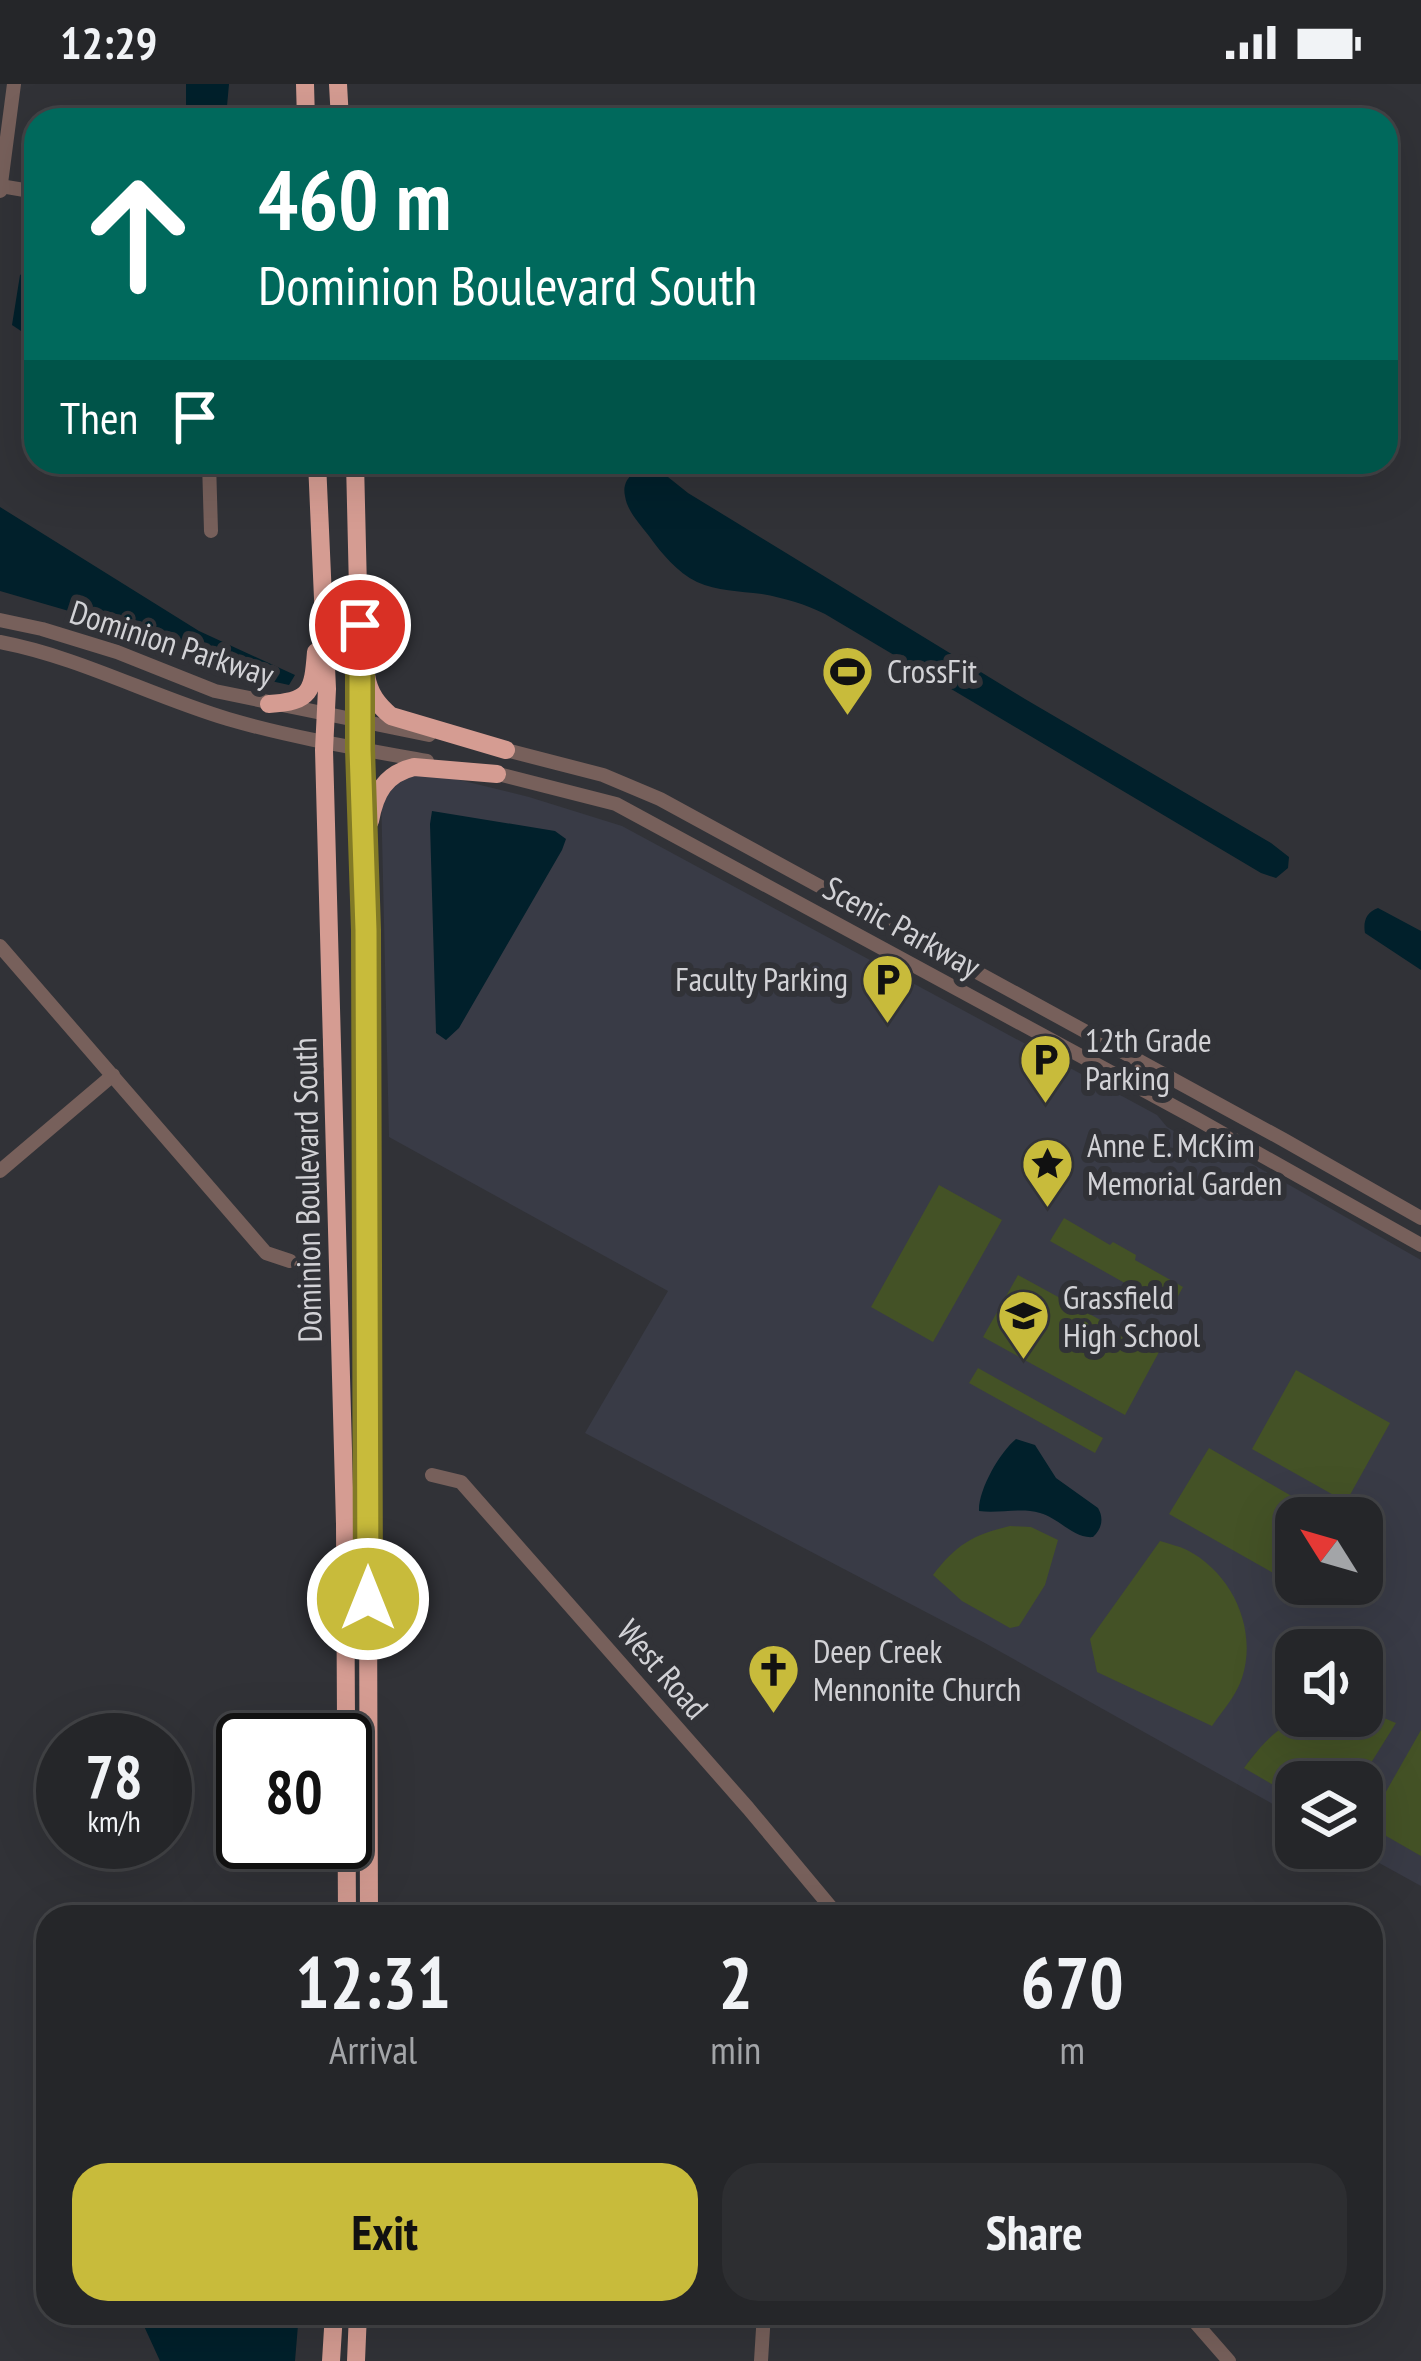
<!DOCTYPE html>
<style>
:root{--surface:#252629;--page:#2d2e31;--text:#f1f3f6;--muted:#a3a5a8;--line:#424346;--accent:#c8bb3b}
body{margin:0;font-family:"PT Sans Narrow",sans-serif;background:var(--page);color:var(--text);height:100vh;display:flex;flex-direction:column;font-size:45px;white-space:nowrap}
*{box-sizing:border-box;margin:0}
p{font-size:39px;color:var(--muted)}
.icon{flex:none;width:66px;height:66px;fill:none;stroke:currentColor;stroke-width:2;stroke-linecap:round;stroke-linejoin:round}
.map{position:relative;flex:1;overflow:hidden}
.drawer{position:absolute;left:36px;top:1821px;width:1347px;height:420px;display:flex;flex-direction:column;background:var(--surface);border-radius:36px;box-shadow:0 12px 48px #0002,0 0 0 3px var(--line)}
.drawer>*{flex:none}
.guide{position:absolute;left:24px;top:24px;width:1374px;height:366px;border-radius:36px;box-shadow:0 12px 48px #0002,0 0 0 3px var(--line);background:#00695c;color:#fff;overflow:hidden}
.needle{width:78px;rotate:307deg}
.tools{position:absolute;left:1275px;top:1413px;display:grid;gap:24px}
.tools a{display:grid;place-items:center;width:108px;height:108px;border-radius:24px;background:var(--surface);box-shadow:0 12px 48px #0002,0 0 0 3px var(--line);font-size:60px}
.speed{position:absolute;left:36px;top:1629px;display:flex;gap:24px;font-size:60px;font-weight:700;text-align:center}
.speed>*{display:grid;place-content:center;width:156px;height:156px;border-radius:50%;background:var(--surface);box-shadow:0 12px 48px #0002,0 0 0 3px var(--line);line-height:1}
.speed small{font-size:30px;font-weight:400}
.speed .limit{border:6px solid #111;border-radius:18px;background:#fff;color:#111}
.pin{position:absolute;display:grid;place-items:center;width:102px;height:102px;color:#fff;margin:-51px;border:6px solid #fff;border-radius:50%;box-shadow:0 3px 12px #0007}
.me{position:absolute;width:132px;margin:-66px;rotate:0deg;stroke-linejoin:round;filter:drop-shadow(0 0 9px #0008)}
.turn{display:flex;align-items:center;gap:42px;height:252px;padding:0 36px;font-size:54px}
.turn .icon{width:156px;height:156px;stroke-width:2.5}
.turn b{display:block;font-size:84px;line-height:102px}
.then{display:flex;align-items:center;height:114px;padding:0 36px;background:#0003;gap:24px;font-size:45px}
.eta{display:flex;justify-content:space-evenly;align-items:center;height:204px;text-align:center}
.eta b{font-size:72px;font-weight:700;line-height:84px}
.action{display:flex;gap:24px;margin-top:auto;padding:24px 36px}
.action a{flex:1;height:138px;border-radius:36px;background:var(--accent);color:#111;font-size:48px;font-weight:700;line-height:138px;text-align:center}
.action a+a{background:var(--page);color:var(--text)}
.status{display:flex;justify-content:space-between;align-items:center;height:84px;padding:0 60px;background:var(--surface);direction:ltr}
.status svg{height:33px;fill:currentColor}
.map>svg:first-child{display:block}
.built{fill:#393b46;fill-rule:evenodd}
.green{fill:#445226}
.water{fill:#01202b}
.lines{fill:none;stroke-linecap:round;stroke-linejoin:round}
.stream{stroke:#01202b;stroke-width:3}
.minor{stroke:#77605b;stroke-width:14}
.highway{stroke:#d59c92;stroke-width:18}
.route-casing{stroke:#827a26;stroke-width:30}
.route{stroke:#c8bb3b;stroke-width:21}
.labels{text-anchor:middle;stroke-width:12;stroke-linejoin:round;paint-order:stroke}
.street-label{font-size:33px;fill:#d2d2d6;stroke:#313237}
.poi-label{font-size:33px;fill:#d2d2d6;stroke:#313237;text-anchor:start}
</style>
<div class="status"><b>12:29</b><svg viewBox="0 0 49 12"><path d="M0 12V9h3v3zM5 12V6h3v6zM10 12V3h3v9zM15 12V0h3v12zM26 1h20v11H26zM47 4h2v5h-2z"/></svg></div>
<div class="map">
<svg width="1421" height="2277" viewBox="0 0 1421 2277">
<rect width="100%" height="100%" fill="#313237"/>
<!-- built -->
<path class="built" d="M431 689 529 713 622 742 1157 1031 1167 1043 1197 1061 1212 1057 1421 1176V1802L1352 1764H1362V1698H1296V1733L983 1558 585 1349 668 1207 389 1053 381 709 390 697ZM1296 1434H1362V1500H1296ZM1296 1566H1362V1632H1296Z"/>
<!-- green -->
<path class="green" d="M939 1101 1002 1136 933 1258 871 1223Z
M1064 1134 1110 1161 1113 1158 1136 1171 1135 1176 1183 1203 1171 1225 1050 1157Z
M1018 1191 1159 1268 1125 1331 983 1253Z
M978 1284 1103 1354 1095 1369 969 1299Z
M1296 1286 1390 1339 1346 1418 1252 1365Z
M1209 1364 1319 1428 1316 1434H1296V1470L1282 1494 1169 1430Z
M1010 1442 1031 1443 1058 1456 1045 1501 1019 1542 1010 1544 962 1517 933 1491C956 1461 972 1451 1010 1442Z
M1160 1457C1169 1460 1179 1462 1187 1466 1232 1489 1258 1545 1242 1594 1236 1612 1223 1626 1212 1642L1097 1588 1090 1555Z
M1362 1625 1396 1639 1359 1698H1296V1714L1244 1684C1284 1630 1299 1632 1362 1632Z
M1421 1646V1772L1374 1745 1371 1734Z"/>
<!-- water -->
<path class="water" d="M186 0H229L227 22 218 36H192L186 30Z
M32 184H36V257L12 241 20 191Z
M653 381 688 409 1025 615 1271 759 1289 773 1288 784 1276 794 1261 789 825 530C805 520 784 514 762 510 739 507 717 507 697 498 677 488 662 470 649 452 640 440 627 427 625 412 621 394 637 384 653 381Z
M0 423 199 547 295 591 289 601 253 593 117 541 0 507Z
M432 727 555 747 566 755 562 766 459 944 446 956 436 949 430 740Z
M1378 824 1421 847V886L1365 849C1363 838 1366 828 1378 824Z
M1016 1355 1035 1361 1056 1394 1098 1424C1104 1434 1102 1445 1093 1453 1074 1455 1059 1434 1040 1429 1020 1423 999 1430 979 1427 978 1406 1000 1368 1016 1355Z
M138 2229H299L295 2277H160Z"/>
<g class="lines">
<!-- stream -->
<path class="stream" d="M642 378 648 382"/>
<!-- minor -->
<path class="minor" d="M0 102 36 108
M0 107 14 0
M209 378 211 447
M0 536 42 545 117 568 215 607 429 651
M0 558C79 573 151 612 228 635 293 654 361 665 427 677
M498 664 603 691 660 715 1284 1056 1421 1134
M490 688 616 720 1197 1035 1421 1161
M0 862 266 1169 290 1177
M0 1087 113 991
M432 1391 461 1398 748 1724 839 1833
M1187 2229 1229 2277
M761 2277 764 2229"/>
<!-- highway -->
<path class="highway" d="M305 0 306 36
M338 0 340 36
M317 378 327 605 324 666 345 1440 347 1833
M355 378 366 846 369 1833
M366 591C369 610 378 621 391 632L506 666
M269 620C311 618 313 607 316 568
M370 737C375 709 385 690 414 683L497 690
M331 2277 334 2229
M356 2277 358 2229"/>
</g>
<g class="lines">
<defs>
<path id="route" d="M360 541V665L366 846 368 1515"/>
</defs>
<!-- route casing -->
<use href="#route" class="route-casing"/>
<!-- route -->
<use href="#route" class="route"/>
</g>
<!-- icons -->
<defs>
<symbol id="stadium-pin" viewBox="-11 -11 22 30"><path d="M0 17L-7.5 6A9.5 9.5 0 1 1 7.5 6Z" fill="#c8bb3b" stroke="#313237"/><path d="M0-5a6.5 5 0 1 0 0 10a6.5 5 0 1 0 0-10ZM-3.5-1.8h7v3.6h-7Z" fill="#111"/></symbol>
<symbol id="parking-pin" viewBox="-11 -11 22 30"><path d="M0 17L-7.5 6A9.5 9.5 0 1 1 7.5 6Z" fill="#c8bb3b" stroke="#313237"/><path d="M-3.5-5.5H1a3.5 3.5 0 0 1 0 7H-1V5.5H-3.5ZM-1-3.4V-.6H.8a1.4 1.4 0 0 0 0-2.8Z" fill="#111"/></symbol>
<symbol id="sight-pin" viewBox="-11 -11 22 30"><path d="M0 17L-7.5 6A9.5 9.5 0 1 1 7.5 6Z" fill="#c8bb3b" stroke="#313237"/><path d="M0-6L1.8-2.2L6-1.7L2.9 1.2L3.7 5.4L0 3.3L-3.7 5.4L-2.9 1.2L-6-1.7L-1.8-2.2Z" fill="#111"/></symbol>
<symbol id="school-pin" viewBox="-11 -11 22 30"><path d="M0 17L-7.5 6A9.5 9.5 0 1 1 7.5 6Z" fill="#c8bb3b" stroke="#313237"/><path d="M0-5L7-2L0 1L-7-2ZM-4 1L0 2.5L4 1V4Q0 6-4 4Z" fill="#111"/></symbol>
<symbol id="church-pin" viewBox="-11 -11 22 30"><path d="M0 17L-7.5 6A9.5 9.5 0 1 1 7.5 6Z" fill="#c8bb3b" stroke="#313237"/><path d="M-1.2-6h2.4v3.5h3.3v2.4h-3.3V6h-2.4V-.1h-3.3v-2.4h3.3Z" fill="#111"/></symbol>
</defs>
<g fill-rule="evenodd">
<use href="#stadium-pin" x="818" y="558" width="59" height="81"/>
<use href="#parking-pin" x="858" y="866" width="59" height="81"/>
<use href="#parking-pin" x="1016" y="946" width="59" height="81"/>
<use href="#sight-pin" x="1018" y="1050" width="59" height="81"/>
<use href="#school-pin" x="994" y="1202" width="59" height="81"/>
<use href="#church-pin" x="744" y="1556" width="59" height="81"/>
</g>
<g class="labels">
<!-- street labels -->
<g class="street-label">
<text transform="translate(172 559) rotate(18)" y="12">Dominion Parkway</text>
<text transform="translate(902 843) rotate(29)" y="12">Scenic Parkway</text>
<text transform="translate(307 1106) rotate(-91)" y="12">Dominion Boulevard South</text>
<text transform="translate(663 1585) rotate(49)" y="12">West Road</text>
</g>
<!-- poi labels -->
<g class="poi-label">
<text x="887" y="599">CrossFit</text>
<text x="848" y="907" text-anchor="end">Faculty Parking</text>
<text x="1085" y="968">12th Grade<tspan x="1085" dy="38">Parking</tspan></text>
<text x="1087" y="1073">Anne E. McKim<tspan x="1087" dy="38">Memorial Garden</tspan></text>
<text x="1063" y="1225">Grassfield<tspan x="1063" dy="38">High School</tspan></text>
<text x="813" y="1579">Deep Creek<tspan x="813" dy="38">Mennonite Church</tspan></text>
</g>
</g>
</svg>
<div class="tools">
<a><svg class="needle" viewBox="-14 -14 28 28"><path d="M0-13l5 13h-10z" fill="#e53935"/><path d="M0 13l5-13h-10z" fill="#a3a5a8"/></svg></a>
<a><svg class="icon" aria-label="sound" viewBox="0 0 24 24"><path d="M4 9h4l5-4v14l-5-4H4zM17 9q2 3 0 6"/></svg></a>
<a><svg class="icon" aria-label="layers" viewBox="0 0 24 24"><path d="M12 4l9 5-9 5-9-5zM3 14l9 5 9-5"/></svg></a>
</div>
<div class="speed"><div>78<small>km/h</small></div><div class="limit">80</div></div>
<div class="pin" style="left:360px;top:541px;background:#d93025"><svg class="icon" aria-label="arrive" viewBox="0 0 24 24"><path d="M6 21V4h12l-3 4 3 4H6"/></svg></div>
<svg class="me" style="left:368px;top:1515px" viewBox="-20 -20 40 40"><circle r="17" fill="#c8bb3b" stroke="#fff" stroke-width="3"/><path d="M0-11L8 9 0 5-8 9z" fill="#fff"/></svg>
<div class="guide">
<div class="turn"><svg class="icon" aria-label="ahead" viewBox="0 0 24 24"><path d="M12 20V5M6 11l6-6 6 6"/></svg><div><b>460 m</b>Dominion Boulevard South</div></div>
<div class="then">Then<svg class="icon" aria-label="arrive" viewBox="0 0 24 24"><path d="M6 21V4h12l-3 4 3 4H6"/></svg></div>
</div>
<section class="drawer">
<div class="eta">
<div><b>12:31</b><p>Arrival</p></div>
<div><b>2</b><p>min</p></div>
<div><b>670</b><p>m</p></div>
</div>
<div class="action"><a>Exit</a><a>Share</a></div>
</section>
</div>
